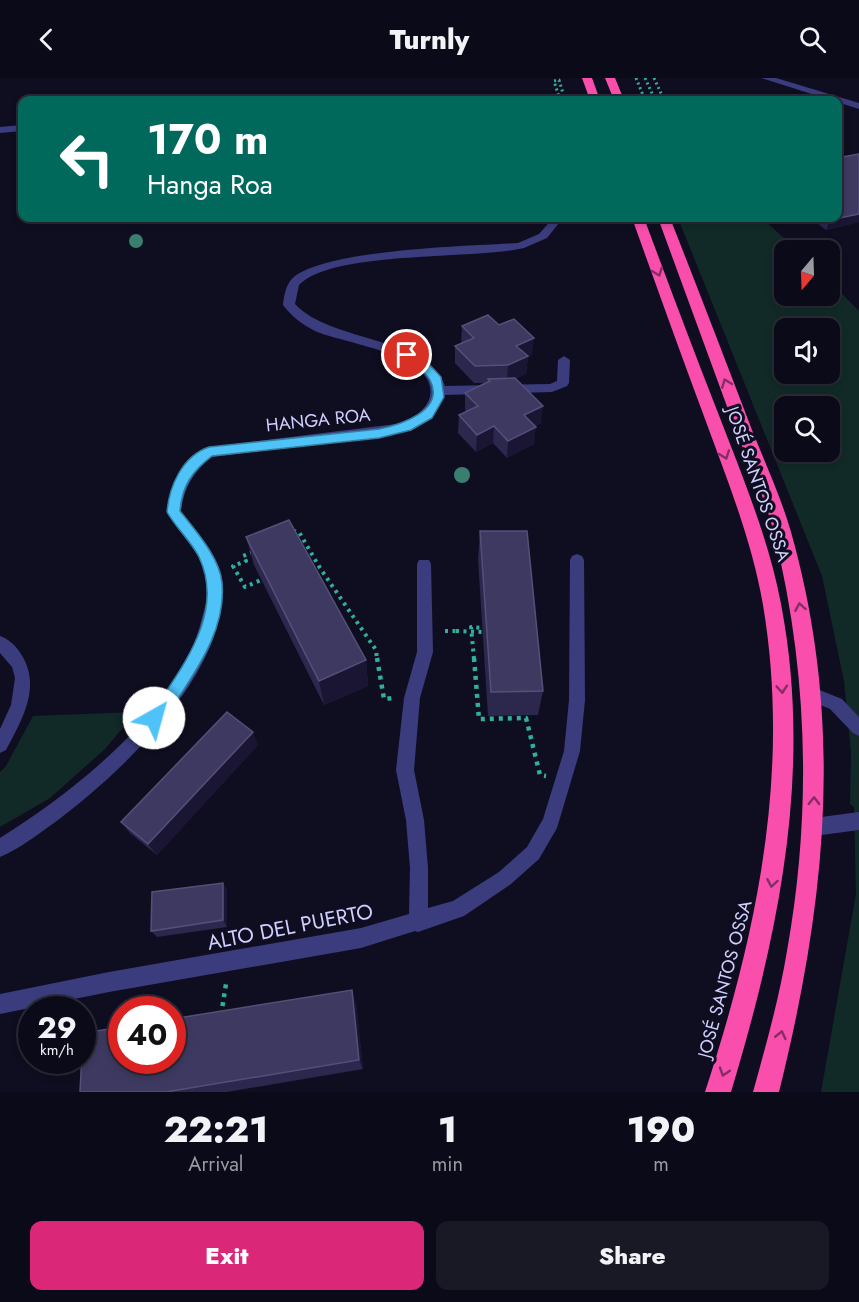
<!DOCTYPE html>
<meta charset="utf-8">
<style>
:root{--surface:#0b0a18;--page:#191825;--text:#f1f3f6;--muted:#9a9aa2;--line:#2b2b37;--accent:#db2777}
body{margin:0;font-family:Jost,sans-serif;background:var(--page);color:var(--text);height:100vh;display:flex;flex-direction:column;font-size:22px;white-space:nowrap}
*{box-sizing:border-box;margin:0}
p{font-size:20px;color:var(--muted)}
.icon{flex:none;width:33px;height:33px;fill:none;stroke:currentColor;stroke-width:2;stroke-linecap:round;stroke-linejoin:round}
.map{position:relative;height:1014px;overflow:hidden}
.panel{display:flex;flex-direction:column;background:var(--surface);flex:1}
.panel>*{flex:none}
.top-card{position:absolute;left:18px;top:18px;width:824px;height:126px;border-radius:12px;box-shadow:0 3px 9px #0003,0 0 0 2px var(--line);background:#00695c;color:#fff;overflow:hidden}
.needle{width:39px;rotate:199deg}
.fabs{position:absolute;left:774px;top:162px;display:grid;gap:12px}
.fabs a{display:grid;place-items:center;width:66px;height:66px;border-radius:12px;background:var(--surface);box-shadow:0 3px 9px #0003,0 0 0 2px var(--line);font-size:30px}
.speed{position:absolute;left:18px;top:918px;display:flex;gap:12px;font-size:30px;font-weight:700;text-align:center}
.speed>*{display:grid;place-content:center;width:78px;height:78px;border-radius:50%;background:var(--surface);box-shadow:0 3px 9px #0003,0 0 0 2px var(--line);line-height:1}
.speed small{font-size:15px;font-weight:400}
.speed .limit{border:9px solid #d22;background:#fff;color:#111}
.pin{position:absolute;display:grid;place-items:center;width:51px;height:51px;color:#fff;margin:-26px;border:3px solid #fff;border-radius:50%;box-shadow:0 2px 6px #0007}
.me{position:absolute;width:66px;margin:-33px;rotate:38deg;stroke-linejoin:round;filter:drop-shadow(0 0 4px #0008)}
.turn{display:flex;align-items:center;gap:21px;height:126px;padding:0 30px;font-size:27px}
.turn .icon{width:78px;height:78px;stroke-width:2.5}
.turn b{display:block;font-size:42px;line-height:51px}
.eta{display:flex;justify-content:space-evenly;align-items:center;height:102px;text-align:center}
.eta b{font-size:36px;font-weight:800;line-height:42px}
.action{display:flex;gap:12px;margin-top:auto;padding:12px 30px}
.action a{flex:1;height:69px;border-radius:12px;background:var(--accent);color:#fff;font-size:24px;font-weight:800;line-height:69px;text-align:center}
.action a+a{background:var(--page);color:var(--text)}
header{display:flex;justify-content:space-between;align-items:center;height:78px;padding:0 30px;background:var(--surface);font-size:27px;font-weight:800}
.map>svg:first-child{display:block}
.green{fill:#112a27;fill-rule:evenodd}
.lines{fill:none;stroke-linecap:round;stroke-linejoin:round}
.path-far2{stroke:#32ae9e;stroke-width:3;stroke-dasharray:2 3;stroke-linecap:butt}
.path-far1{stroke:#32ae9e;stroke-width:4;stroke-dasharray:3 4.5;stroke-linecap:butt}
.path{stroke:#32ae9e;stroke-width:4.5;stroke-dasharray:4 5;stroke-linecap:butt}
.minor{fill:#3a3c7d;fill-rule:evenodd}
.highway{fill:#f94eac;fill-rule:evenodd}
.path-bridge{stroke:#32ae9e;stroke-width:4;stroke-dasharray:3 4.5;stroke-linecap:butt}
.tree{fill:#3a7e70}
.wall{fill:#2b274d}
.shaded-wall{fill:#191533}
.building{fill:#3d3960;stroke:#545079;stroke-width:1.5}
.oneway{stroke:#842e66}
.route{fill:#4fc3f7;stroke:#337fa1;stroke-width:1.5}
.labels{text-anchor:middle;stroke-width:6;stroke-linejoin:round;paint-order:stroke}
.street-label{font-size:18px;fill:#d0cefd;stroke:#0f0e20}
.near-street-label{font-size:21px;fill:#d0cefd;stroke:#0f0e20}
</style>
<header><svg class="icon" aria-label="back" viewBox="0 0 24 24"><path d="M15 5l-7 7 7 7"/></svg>Turnly<svg class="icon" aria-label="search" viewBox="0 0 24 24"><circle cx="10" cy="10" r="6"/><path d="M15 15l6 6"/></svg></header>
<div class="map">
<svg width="859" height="1014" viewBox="0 0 859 1014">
<rect width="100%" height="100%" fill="#0f0e20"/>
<!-- green -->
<path class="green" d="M678 140H762L797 172H784V218H830V204L859 233V1014H821L856 816 854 729 850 726 851 674 844 603 822 498ZM784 250H830V296H784ZM784 328H830V374H784Z
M136 634 105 671 50 720 0 749V694L6 688 33 638Z"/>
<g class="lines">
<!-- path-far2 -->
<path class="path-far2" d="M636 0 645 22
M645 0 655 22
M654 0 664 22
M560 22 554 3 559 2 565 22"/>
<!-- path-far1 -->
<path class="path-far1" d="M293 453 299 454 320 490 376 572 377 581
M253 474 243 478 246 483 233 488 245 509 261 502
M445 553H456
M474 581 471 549 483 550"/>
<!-- path -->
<path class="path" d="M377 580 384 621 393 620
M474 580 479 641 526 640 540 697 546 698
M221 937 226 906"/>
<!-- minor -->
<path class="minor" d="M761 0H776L859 25V31Z
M22 47V53L0 55V49Z
M553 140H563L547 160 524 170C474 182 333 172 299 207L295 226C331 265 429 258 445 308L550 306 557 303 558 282 564 278 570 282 569 305 567 308 552 314 443 317C439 340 416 350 396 356L212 379C194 393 184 409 181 433 197 455 222 479 223 508 225 598 121 695 54 745 37 757 19 771 0 779V760C75 713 181 630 202 540 205 529 209 516 208 504 204 476 180 458 167 434 170 410 183 377 209 369L396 346C410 342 427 333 430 318 438 276 344 266 315 253 303 247 291 238 283 227 284 217 286 205 295 198 333 171 468 168 518 165L539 156Z
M577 476 582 478 584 482 585 622 580 673 557 750 539 781 511 806 464 838 418 854 415 853 361 870 109 914 0 936V916L109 894 361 850 409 836 410 790 406 742 396 692 404 620 417 574V486L419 482H429L431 486 433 574 420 620 414 692 424 742 428 790V830L453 823 499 794 527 769 543 741 564 673 569 622 570 482 572 478Z
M0 558C9 561 16 568 21 576 42 608 22 642 6 672L0 675V651L11 627 15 600 12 589 0 575Z
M812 609 842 621 859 639V658L853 655 830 631 806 621 804 616 806 611Z
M859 734V752L814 758 808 755 805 749 808 743 814 740Z"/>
<!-- highway -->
<path class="highway" d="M582 0H592L600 22H590Z
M605 0H615L624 22H614Z
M632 140H644C669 207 694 274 720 340 743 400 769 462 781 526 813 692 779 855 731 1014H705C757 855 791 694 763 527 752 463 727 401 705 341 680 274 656 207 632 140Z
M658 140H670C698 211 725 281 752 352 765 385 781 419 791 454 845 645 826 824 779 1014H753C766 967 779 921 787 873 812 734 808 592 774 455 765 420 749 386 736 353 710 282 684 211 658 140Z"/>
<!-- path-bridge -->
<path class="path-bridge" d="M456 553 483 554"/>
</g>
<!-- trees -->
<g class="tree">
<circle cx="136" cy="163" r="7"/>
<circle cx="462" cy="397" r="8"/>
</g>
<!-- wall -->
<path class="wall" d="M859 76V144L826 152 811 140H837V80Z
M462 248 532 277 528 279 526 296 515 301 541 345 535 348 534 366 507 380 493 365 476 374 458 355 459 337 467 334 465 332V315L487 305H474L455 285V268L461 266Z
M480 453 543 613 538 637 488 638 478 481Z
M246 459 366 582 368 608 324 627 254 487Z
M258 667 157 777 130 755 121 744Z
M223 805 227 812V849L157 859 151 853Z
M356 925 363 991 227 1014H80Z"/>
<!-- shaded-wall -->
<path class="shaded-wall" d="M859 136V144L826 152 830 142Z
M534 260 532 277 528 279 526 296 507 305 508 287 516 268Z
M543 328 541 345 522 354 524 337Z
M494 348 493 365 476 374 477 357Z
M536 349 534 366 507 380 508 363Z
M366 582 368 608 324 627 319 603Z
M253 654 258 667 157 777 148 766Z
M223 805 227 812V849L223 842Z
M352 912 356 925 363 991 359 982Z"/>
<!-- building -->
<path class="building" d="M859 76V136L830 142 827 140H837V80Z
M488 237 499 247 514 241 534 260 516 268 528 278 508 287 475 288 455 268 474 260 462 248Z
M515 300 543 328 524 337 536 349 508 363 494 348 477 357 459 337 478 328 465 315 490 303 488 301Z
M289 442 366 582 319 603 246 459Z
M480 453H527L543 613 491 614Z
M227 634 253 654 148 766 121 744Z
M223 805V842L151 853 152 814Z
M352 912 359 982 166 1014H80L83 955 122 949V982H172V941Z"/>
<!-- one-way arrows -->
<defs><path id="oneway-chevron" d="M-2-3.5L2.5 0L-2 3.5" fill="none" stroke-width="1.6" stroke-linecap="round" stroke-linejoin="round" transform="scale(1.5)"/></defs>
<g class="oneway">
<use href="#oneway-chevron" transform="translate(658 194) rotate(70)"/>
<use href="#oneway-chevron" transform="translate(726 305) rotate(-111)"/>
<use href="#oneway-chevron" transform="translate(725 377) rotate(70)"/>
<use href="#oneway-chevron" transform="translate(800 529) rotate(-100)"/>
<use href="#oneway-chevron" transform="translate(782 611) rotate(86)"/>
<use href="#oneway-chevron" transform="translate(814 723) rotate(-89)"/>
<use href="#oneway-chevron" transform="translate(772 805) rotate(100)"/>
<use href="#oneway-chevron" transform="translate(781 957) rotate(-77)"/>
<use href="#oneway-chevron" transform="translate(724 994) rotate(108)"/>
</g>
<!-- route -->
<path class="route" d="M407 273 428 285 441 299 444 319 432 340 411 352 379 360 212 378C192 393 182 408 180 433 195 452 220 480 222 505 226 546 202 584 181 616 174 627 165 643 154 647L148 645 146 640C151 631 159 624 165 615 192 575 222 528 199 479 191 463 176 450 167 434 169 409 182 378 209 369L379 351C399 347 446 333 430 302 424 291 410 286 402 277Z"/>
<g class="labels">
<!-- street labels -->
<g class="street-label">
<text transform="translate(318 342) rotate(-6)" y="6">HANGA ROA</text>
<text transform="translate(758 406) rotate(71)" y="6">JOSÉ SANTOS OSSA</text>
<text transform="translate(725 901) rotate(-75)" y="6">JOSÉ SANTOS OSSA</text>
</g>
<!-- near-street labels -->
<g class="near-street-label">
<text transform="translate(290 849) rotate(-11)" y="7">ALTO DEL PUERTO</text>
</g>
</g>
</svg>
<div class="fabs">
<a><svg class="needle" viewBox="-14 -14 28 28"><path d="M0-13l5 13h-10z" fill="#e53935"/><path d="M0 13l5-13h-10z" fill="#9a9aa2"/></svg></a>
<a><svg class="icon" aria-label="sound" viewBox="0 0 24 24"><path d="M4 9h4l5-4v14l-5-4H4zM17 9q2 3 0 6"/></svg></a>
<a><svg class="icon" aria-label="search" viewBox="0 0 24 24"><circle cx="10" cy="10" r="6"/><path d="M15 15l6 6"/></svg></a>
</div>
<div class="speed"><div>29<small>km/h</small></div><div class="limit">40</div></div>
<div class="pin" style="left:407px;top:277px;background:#d93025"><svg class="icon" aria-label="arrive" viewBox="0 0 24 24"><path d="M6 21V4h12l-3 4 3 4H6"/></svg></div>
<svg class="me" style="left:154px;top:640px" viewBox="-20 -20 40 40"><circle r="19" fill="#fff"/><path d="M0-13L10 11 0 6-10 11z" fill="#4fc3f7"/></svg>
<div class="top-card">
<div class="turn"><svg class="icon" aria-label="left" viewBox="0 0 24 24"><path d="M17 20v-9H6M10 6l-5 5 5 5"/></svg><div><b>170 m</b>Hanga Roa</div></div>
</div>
</div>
<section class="panel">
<div class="eta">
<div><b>22:21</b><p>Arrival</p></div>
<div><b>1</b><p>min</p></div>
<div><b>190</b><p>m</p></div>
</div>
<div class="action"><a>Exit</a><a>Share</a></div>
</section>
